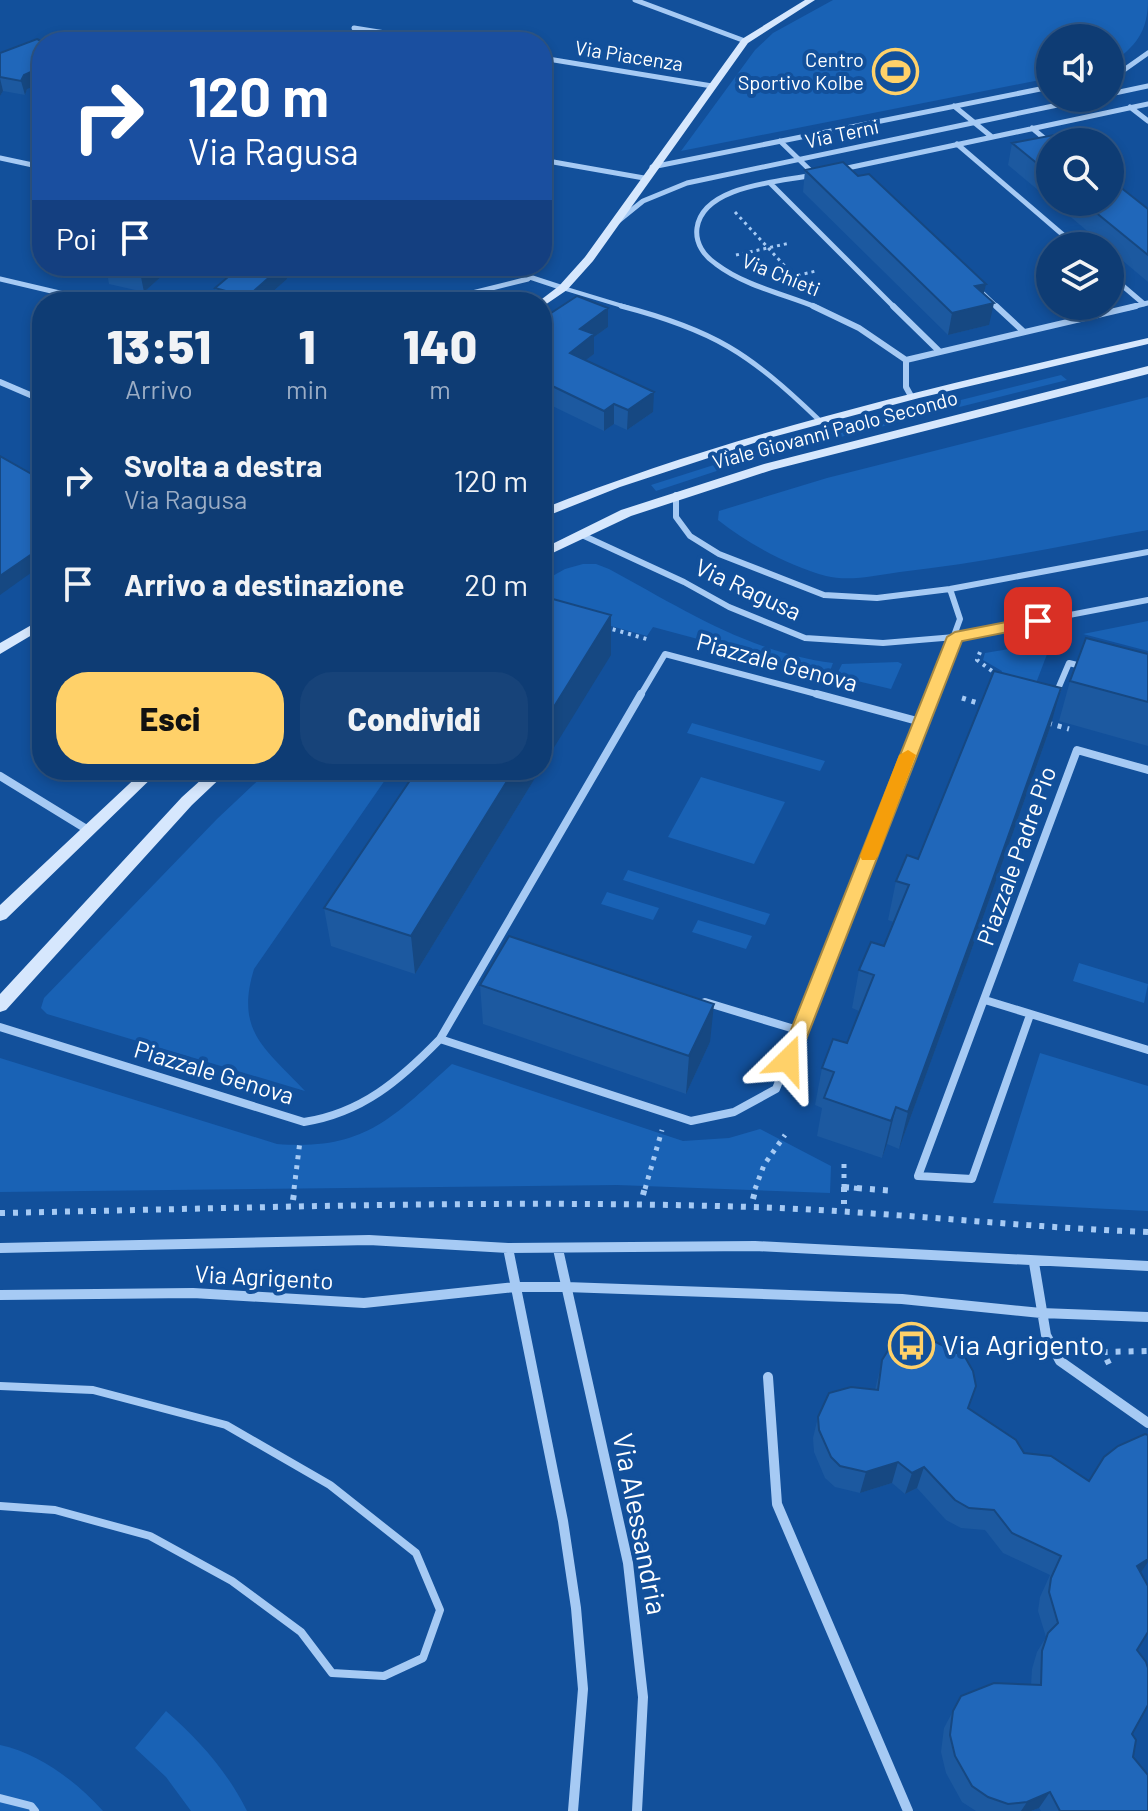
<!DOCTYPE html>
<html lang="it">
<style>
:root{--surface:#0e3c74;--page:#174379;--text:#f1f3f6;--muted:#9badc5;--line:#2e5686;--accent:#ffd169}
body{margin:0;font-family:Barlow,sans-serif;background:var(--page);color:var(--text);height:100vh;display:flex;flex-direction:column;font-size:30px;white-space:nowrap}
*{box-sizing:border-box;margin:0}
p{font-size:26px;color:var(--muted)}
.icon{flex:none;width:44px;height:44px;fill:none;stroke:currentColor;stroke-width:2;stroke-linecap:round;stroke-linejoin:round}
.map{position:relative;flex:1;overflow:hidden}
.side{position:absolute;left:32px;top:292px;width:520px;height:488px;display:flex;flex-direction:column;background:var(--surface);border-radius:32px;box-shadow:0 4px 12px #0003,0 0 0 2px var(--line)}
.side>*{flex:none}
.guide{position:absolute;left:32px;top:32px;width:520px;height:244px;border-radius:32px;box-shadow:0 4px 12px #0003,0 0 0 2px var(--line);background:#1a4fa0;color:#fff;overflow:hidden}
.controls{position:absolute;left:1036px;top:24px;display:grid;gap:16px}
.controls a{display:grid;place-items:center;width:88px;height:88px;border-radius:50%;background:var(--surface);box-shadow:0 4px 12px #0003,0 0 0 2px var(--line);font-size:40px}
.pin{position:absolute;display:grid;place-items:center;width:68px;height:68px;color:#fff;margin:-34px;border-radius:16px;box-shadow:0 4px 12px #0006}
.me{position:absolute;width:88px;margin:-44px;rotate:22deg;stroke-linejoin:round;filter:drop-shadow(0 0 6px #0008)}
.turn{display:flex;align-items:center;gap:28px;height:168px;padding:0 24px;font-size:36px}
.turn .icon{width:104px;height:104px;stroke-width:2.5}
.turn b{display:block;font-size:56px;line-height:68px}
.then{display:flex;align-items:center;height:76px;padding:0 24px;background:#0003;gap:16px;font-size:30px}
.eta{display:flex;justify-content:space-evenly;align-items:center;height:136px;text-align:center}
.eta b{font-size:48px;font-weight:800;line-height:56px}
.cta{display:flex;gap:16px;margin-top:auto;padding:16px 24px}
.cta a{flex:1;height:92px;border-radius:32px;background:var(--accent);color:#111;font-size:32px;font-weight:800;line-height:92px;text-align:center}
.cta a+a{background:var(--page);color:var(--text)}
ul{padding:0;list-style:none}
li{display:flex;align-items:center;gap:24px;height:104px;padding:0 24px}
li div{flex:1}
li b{display:block;font-size:30px}
li em{font-style:normal}
.map>svg:first-child{display:block}
.green{fill:#1962b5}
.lines{fill:none;stroke-linecap:round;stroke-linejoin:round}
.path-far3{stroke:#a6caf4;stroke-width:3;stroke-dasharray:3 4;stroke-linecap:butt}
.path-far2{stroke:#a6caf4;stroke-width:4;stroke-dasharray:3 5;stroke-linecap:butt}
.path-far1{stroke:#a6caf4;stroke-width:5;stroke-dasharray:4 6;stroke-linecap:butt}
.path{stroke:#a6caf4;stroke-width:6;stroke-dasharray:5 8;stroke-linecap:butt}
.lane-far2{stroke:#a6caf4;stroke-width:4}
.lane-far1{stroke:#a6caf4;stroke-width:5}
.lane{stroke:#a6caf4;stroke-width:8}
.street-far3{stroke:#a6caf4;stroke-width:5}
.street-far2{stroke:#a6caf4;stroke-width:6}
.street-far1{stroke:#a6caf4;stroke-width:8}
.street{stroke:#a6caf4;stroke-width:10}
.secondary{fill:#d6e7fd;fill-rule:evenodd}
.wall{fill:#1c59a0}
.shaded-wall{fill:#164882}
.building{fill:#2067ba;stroke:#164882;stroke-width:2}
.route{fill:#ffd169;stroke:#a68844;stroke-width:2}
.slow{fill:#f59e0b}
.labels{text-anchor:middle;stroke-width:8;stroke-linejoin:round;paint-order:stroke}
.far-street-label{font-size:20px;fill:#fff;stroke:#12509b}
.far-poi-label{font-size:20px;fill:#fff;stroke:#12509b;text-anchor:end}
.street-label{font-size:24px;fill:#fff;stroke:#12509b}
.near-poi-label{font-size:28px;fill:#fff;stroke:#12509b;text-anchor:start}
.near-street-label{font-size:28px;fill:#fff;stroke:#12509b}
</style>
<div class="map">
<svg width="1148" height="1811" viewBox="0 0 1148 1811">
<rect width="100%" height="100%" fill="#12509b"/>
<!-- green -->
<path class="green" d="M833 0H1148C1148 31 1136 47 1110 64V38H1050V78L681 151 755 50 773 33Z
M1061 375 1067 380 769 455 764 449Z
M1148 397V530C1065 545 983 563 900 572 876 575 850 582 826 576 789 566 748 544 718 520L719 511 827 478Z
M745 455 750 460 656 491 651 485Z
M583 564H596L609 569C681 608 750 653 833 663L829 674 653 627 647 636 542 607V582L565 569Z
M1148 621V651L1083 634Z
M1034 645 1049 649 1025 712 991 702 1002 671 983 660 985 653Z
M898 662 902 664 891 689 836 676 842 664Z
M692 723 825 761 820 771 687 733Z
M269 770H392L254 969C235 1032 265 1048 305 1091L47 1014 41 1008 44 998 217 819Z
M701 777 785 802 754 864 668 837Z
M628 870 770 914 765 925 623 880Z
M607 892 659 908 653 920 601 904Z
M698 920 752 936 746 949 692 932Z
M1079 963 1148 984 1144 1003 1073 981Z
M1040 1053 1148 1086V1211L993 1203Z
M0 1058 277 1144C364 1151 392 1118 452 1064L683 1141 729 1138 760 1129 831 1166 830 1193 617 1185 0 1192Z
M166 1711C199 1740 227 1771 247 1811H191L166 1777 135 1748Z
M0 1745C39 1753 77 1782 103 1811H0Z"/>
<g class="lines">
<!-- path-far3 -->
<path class="path-far3" d="M735 212 794 276
M736 255 790 243
M791 277 816 271"/>
<!-- path-far2 -->
<path class="path-far2" d="M605 627 650 640
M980 652 977 660 996 674"/>
<!-- path-far1 -->
<path class="path-far1" d="M962 698 984 705
M1048 723 1069 729
M844 1164V1189
M844 1187 863 1189
M294 1189 300 1141
M645 1189 662 1130
M755 1189 764 1165 785 1135"/>
<!-- path -->
<path class="path" d="M844 1187 895 1191
M844 1187V1204
M643 1195 645 1187
M753 1199 756 1187
M293 1200 295 1187
M0 1213C250 1208 500 1199 750 1207 883 1211 1015 1227 1148 1232
M1109 1364 1103 1352 1148 1351"/>
<!-- lane-far2 -->
<path class="lane-far2" d="M563 288 629 308"/>
<!-- lane-far1 -->
<path class="lane-far1" d="M621 306C714 330 749 353 818 419"/>
<!-- lane -->
<path class="lane" d="M0 1386 93 1390 226 1425 330 1485 416 1553 440 1610 423 1658 384 1676 332 1673 301 1632 232 1581 150 1536 55 1510 0 1506
M0 1798 31 1806 35 1811"/>
<!-- street-far3 -->
<path class="street-far3" d="M635 0 745 41
M354 28 441 42
M542 58 712 86
M1110 75 1121 72 1148 53
M1110 94 1148 86
M954 106 992 137
M1130 107 1148 121
M1032 128 1050 143
M780 141 815 175
M957 144 1076 246
M0 158 42 167
M542 160 644 178
M652 167 1050 87
M838 170 1148 104
M813 175C780 182 703 185 697 228 695 243 704 256 716 264 745 286 784 294 818 308
M771 184 895 308
M617 222 643 201 687 183 1091 98
M496 266 563 288
M1110 275 1144 304
M0 279 98 302
M978 289 998 308
M436 302 528 279
M1128 308 1148 303"/>
<!-- street-far2 -->
<path class="street-far2" d="M813 306 859 328 906 360V387L911 396
M893 306 940 352
M996 306 1024 332
M906 360 1136 306
M0 382 42 400
M676 495V517L690 536 719 554 824 595 877 598 950 589 1148 552
M582 535 684 582 729 607 805 638 883 643 955 637 1148 600
M640 696 665 654 824 696
M932 696 960 619 950 589
M1055 696 1069 663 1085 667"/>
<!-- street-far1 -->
<path class="street-far1" d="M817 694 921 722
M0 776 88 830
M985 1000 1148 1050
M705 1002 801 1031
M1030 1015 972 1179 918 1176 1077 750 1148 770
M0 1027 304 1122C362 1113 400 1080 440 1039L641 694
M440 1039 691 1121 734 1112 776 1089 932 694"/>
<!-- street -->
<path class="street" d="M0 1248 369 1240 508 1248 755 1246 1148 1266
M508 1248 563 1521 576 1608 583 1689 573 1811
M558 1249 628 1563 643 1697 637 1811
M1034 1263 1046 1335 1060 1361 1148 1423
M0 1295 193 1293 364 1303 515 1287H566L902 1299 1041 1313 1148 1317
M768 1377 777 1504 908 1811"/>
<!-- secondary -->
<path class="secondary" d="M805 0H815L748 43 593 261 567 290 542 307V302H538L559 286 585 257 742 39Z
M1148 338V344L919 398 769 438 620 487 542 518V509C738 431 942 385 1148 338Z
M1148 366V374L772 470 631 516 542 558V549L621 510 764 464Z
M42 619V629L0 654V643Z
M144 770H160L6 919 0 921V905Z
M212 770H229L192 805 6 1010 0 1012V994L182 797Z"/>
</g>
<!-- wall -->
<path class="wall" d="M0 53 27 89 25 95 3 91 0 96Z
M1050 142V200L1008 165 1012 143Z
M805 170 984 294 989 325 948 335 803 192Z
M1053 202H1110L1148 209V282L1110 250V246H1105Z
M173 266 144 292 109 284 106 268Z
M196 266H285L287 279 261 302H218L215 288 227 278 196 271Z
M608 308V327L594 337V354L586 360 653 412 627 430 614 424 604 431 542 401V319Z
M1148 654V746L1059 721 1070 681Z
M1050 728 969 957 899 1149 887 1144 882 1158 817 1136 822 1108 815 1105 822 1068 847 1043 859 1011 852 1008 859 970 884 946 894 922 888 920 896 881Z
M417 770H540L415 974 331 946 324 908Z
M480 985 710 1042 686 1094 483 1024Z
M882 1360 968 1408 1024 1453 1146 1564 1141 1572 1132 1734 1133 1757 1148 1811H1041L1039 1808 1031 1811H976L962 1802 946 1773 941 1752 944 1728 961 1696 1031 1685 1032 1669 1037 1652 1046 1637 1038 1611 1040 1597 1050 1575 1003 1553 985 1530 961 1528 946 1520 917 1488 905 1494 892 1483 860 1493 835 1487 825 1478 814 1452 813 1438 818 1417 875 1390Z"/>
<!-- shaded-wall -->
<path class="shaded-wall" d="M42 67V83L27 89 25 95 21 81 24 75Z
M0 78 3 91 0 96Z
M153 266H173L144 292 141 277Z
M231 266H249L234 280Z
M282 266H285L287 279 261 302H248L247 297Z
M986 284 981 306 975 286Z
M994 303 989 325 948 335 952 313Z
M608 308V327L594 337V354L570 372V353L580 329Z
M654 392 653 412 627 430 628 410Z
M614 404V424L604 431V411Z
M42 547V565L0 595V576Z
M611 615V655L542 767V726Z
M1061 688 1050 728 969 957 899 1149 908 1112Z
M514 770H540L415 974 411 936Z
M714 1004 710 1042 686 1094 689 1056Z
M896 1107 887 1144 882 1158 891 1121Z
M898 1462 892 1483 860 1493 866 1472Z
M924 1467 917 1488 905 1494 912 1473Z
M1148 1552V1562L1137 1578V1566Z
M1050 1792 1039 1808 1031 1811H1021L1027 1802Z"/>
<!-- building -->
<path class="building" d="M37 39 43 42H42V67L24 75 21 81 0 77V53Z
M1054 135 1063 142H1050V174L1012 143Z
M843 162 858 176 869 174 986 284 975 286 994 303 952 313 805 170Z
M1110 179 1148 209V255L1083 202H1110Z
M109 266H153L141 277 106 268Z
M241 266H282L247 297 215 288Z
M577 296 608 308 580 329 594 334 570 353 654 392 628 410 614 404 604 411 542 381V319Z
M0 456 42 480V547L0 576Z
M542 596 611 615 542 726Z
M1086 638 1148 654V702L1070 681Z
M994 671 1061 688 979 918 908 1112 896 1107 891 1121 824 1098 834 1072 822 1068 833 1039 847 1043 874 975 859 970 871 942 884 946 909 885 896 881 907 855 918 859Z
M417 770H514L411 936 324 908Z
M509 936 714 1004 689 1056 480 985Z
M930 1339 965 1357 973 1371 976 1386 968 1408 1016 1440 1024 1453 1051 1456 1089 1481 1104 1457 1118 1446 1145 1434 1148 1435V1559L1137 1566 1148 1586V1632L1137 1650 1146 1662 1148 1668V1705L1132 1734 1136 1740 1133 1757 1148 1775V1811H1060L1050 1792 1027 1802 1008 1804 988 1797 972 1786 955 1756 950 1735 953 1711 961 1696 994 1683 1041 1685 1042 1651 1048 1633 1058 1623 1049 1592 1051 1578 1061 1556 1012 1533 994 1510 969 1508 955 1500 924 1467 912 1473 898 1462 866 1472 840 1466 831 1457 819 1430 818 1417 829 1393 851 1387 878 1390 882 1360 894 1341Z"/>
<!-- route -->
<path class="route" d="M1038 616 1046 621 1043 625 962 641 798 1060 795 1065H781L779 1060 947 637 955 632Z"/>
<!-- slow -->
<path class="slow" d="M908 750 916 755 878 856 875 860H862L860 856 899 755Z"/>
<!-- icons -->
<defs>
<symbol id="stadium-ring" viewBox="-11 -11 22 22"><circle r="9.5" fill="#12509b" stroke="#ffd169" stroke-width="1.5"/><path d="M0-5a6.5 5 0 1 0 0 10a6.5 5 0 1 0 0-10ZM-3.5-1.8h7v3.6h-7Z" fill="#ffd169"/></symbol>
<symbol id="bus-ring" viewBox="-11 -11 22 22"><circle r="9.5" fill="#12509b" stroke="#ffd169" stroke-width="1.5"/><path d="M-5-6H5V4H4V6H2V4H-2V6H-4V4H-5ZM-3.5-4V0h7V-4ZM-3.5 1.2v1.5H-2V1.2ZM2 1.2v1.5H3.5V1.2Z" fill="#ffd169"/></symbol>
</defs>
<g fill-rule="evenodd">
<use href="#stadium-ring" x="870" y="46" width="51" height="51"/>
<use href="#bus-ring" x="886" y="1320" width="51" height="51"/>
</g>
<g class="labels">
<!-- far-street labels -->
<g class="far-street-label">
<text transform="translate(629 56) rotate(9)" y="7">Via Piacenza</text>
<text transform="translate(842 134) rotate(-12)" y="7">Via Terni</text>
<text transform="translate(781 275) rotate(22)" y="7">Via Chieti</text>
<text transform="translate(835 430) rotate(-15)" y="7">Viale Giovanni Paolo Secondo</text>
</g>
<!-- far-poi labels -->
<g class="far-poi-label">
<text x="864" y="67">Centro<tspan x="864" dy="23">Sportivo Kolbe</tspan></text>
</g>
<!-- street labels -->
<g class="street-label">
<text transform="translate(748 590) rotate(25)" y="8">Via Ragusa</text>
<text transform="translate(777 663) rotate(15)" y="8">Piazzale Genova</text>
<text transform="translate(1017 856) rotate(-70)" y="8">Piazzale Padre Pio</text>
<text transform="translate(214 1073) rotate(17)" y="8">Piazzale Genova</text>
<text transform="translate(264 1278) rotate(3)" y="8">Via Agrigento</text>
</g>
<!-- near-poi labels -->
<g class="near-poi-label">
<text x="942" y="1355">Via Agrigento</text>
</g>
<!-- near-street labels -->
<g class="near-street-label">
<text transform="translate(640 1524) rotate(79)" y="10">Via Alessandria</text>
</g>
</g>
</svg>
<div class="controls">
<a><svg class="icon" aria-label="sound" viewBox="0 0 24 24"><path d="M4 9h4l5-4v14l-5-4H4zM17 9q2 3 0 6"/></svg></a>
<a><svg class="icon" aria-label="search" viewBox="0 0 24 24"><circle cx="10" cy="10" r="6"/><path d="M15 15l6 6"/></svg></a>
<a><svg class="icon" aria-label="layers" viewBox="0 0 24 24"><path d="M12 4l9 5-9 5-9-5zM3 14l9 5 9-5"/></svg></a>
</div>
<div class="pin" style="left:1038px;top:621px;background:#d93025"><svg class="icon" aria-label="arrive" viewBox="0 0 24 24"><path d="M6 21V4h12l-3 4 3 4H6"/></svg></div>
<svg class="me" style="left:788px;top:1060px" viewBox="-20 -20 40 40"><path d="M0-17L14 15 0 8-14 15z" fill="#ffd169" stroke="#fff" stroke-width="4"/></svg>
<div class="guide">
<div class="turn"><svg class="icon" aria-label="right" viewBox="0 0 24 24"><path d="M7 20v-9h11M14 6l5 5-5 5"/></svg><div><b>120 m</b>Via Ragusa</div></div>
<div class="then">Poi<svg class="icon" aria-label="arrive" viewBox="0 0 24 24"><path d="M6 21V4h12l-3 4 3 4H6"/></svg></div>
</div>
<section class="side">
<div class="eta">
<div><b>13:51</b><p>Arrivo</p></div>
<div><b>1</b><p>min</p></div>
<div><b>140</b><p>m</p></div>
</div>
<ul>
<li><svg class="icon" aria-label="right" viewBox="0 0 24 24"><path d="M7 20v-9h11M14 6l5 5-5 5"/></svg><div><b>Svolta a destra</b><p>Via Ragusa</p></div><em>120 m</em></li>
<li><svg class="icon" aria-label="arrive" viewBox="0 0 24 24"><path d="M6 21V4h12l-3 4 3 4H6"/></svg><div><b>Arrivo a destinazione</b></div><em>20 m</em></li>
</ul>
<div class="cta"><a>Esci</a><a>Condividi</a></div>
</section>
</div>
